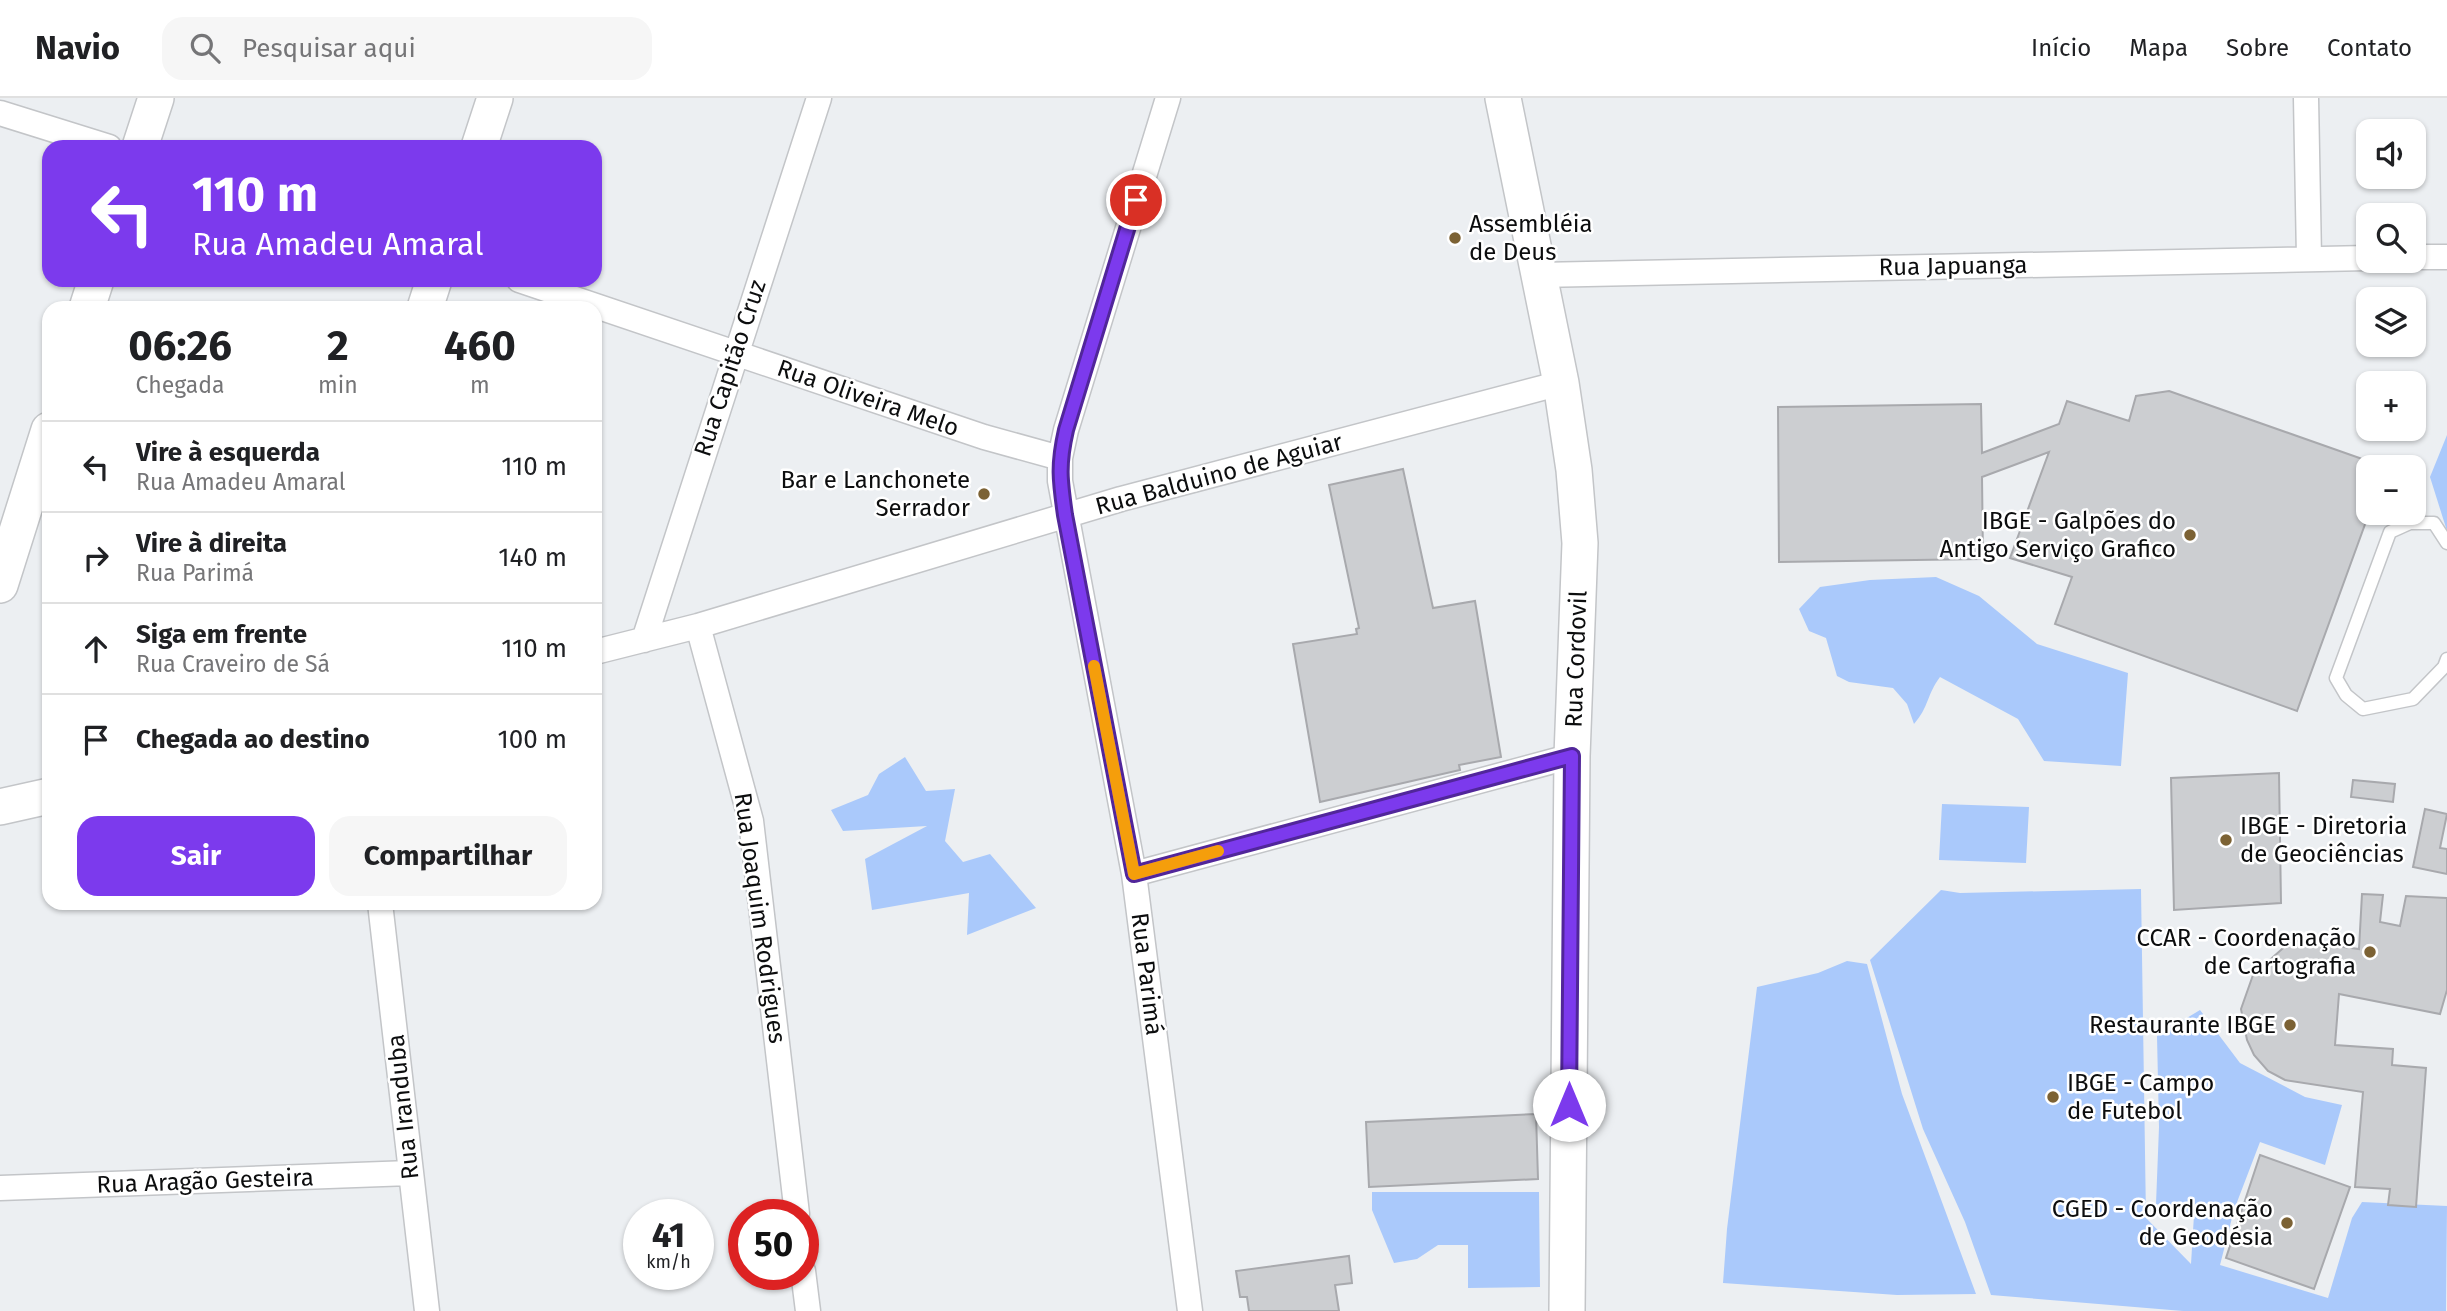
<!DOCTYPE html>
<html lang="pt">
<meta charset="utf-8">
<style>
:root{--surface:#fff;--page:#f6f6f6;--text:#202124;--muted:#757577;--line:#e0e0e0;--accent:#7c3aed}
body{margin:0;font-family:"Fira Sans",sans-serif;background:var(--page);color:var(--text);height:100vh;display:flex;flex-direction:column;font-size:26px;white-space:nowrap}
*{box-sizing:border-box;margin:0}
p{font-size:23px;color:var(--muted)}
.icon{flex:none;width:38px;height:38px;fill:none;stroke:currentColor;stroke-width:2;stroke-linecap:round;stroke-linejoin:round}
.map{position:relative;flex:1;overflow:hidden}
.side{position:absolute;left:42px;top:203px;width:560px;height:609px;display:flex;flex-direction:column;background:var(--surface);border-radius:21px;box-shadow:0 2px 5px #0004}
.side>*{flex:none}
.top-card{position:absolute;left:42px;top:42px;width:560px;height:147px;border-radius:21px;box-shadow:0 2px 5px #0004;background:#7c3aed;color:#fff;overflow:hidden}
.tools{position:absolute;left:2356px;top:21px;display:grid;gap:14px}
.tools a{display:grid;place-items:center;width:70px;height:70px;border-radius:14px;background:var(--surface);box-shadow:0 2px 5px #0004;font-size:35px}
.speed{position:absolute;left:623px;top:1101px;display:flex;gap:14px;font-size:35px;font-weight:700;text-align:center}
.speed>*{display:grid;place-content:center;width:91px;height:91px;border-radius:50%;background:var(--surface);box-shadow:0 2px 5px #0004;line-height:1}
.speed small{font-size:18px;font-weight:400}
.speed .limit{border:10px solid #d22;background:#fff;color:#111}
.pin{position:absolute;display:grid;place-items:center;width:60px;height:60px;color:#fff;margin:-30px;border:4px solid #fff;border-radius:50%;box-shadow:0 2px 7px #0007}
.me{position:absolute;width:77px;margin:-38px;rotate:0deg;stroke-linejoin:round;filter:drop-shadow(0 0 5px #0008)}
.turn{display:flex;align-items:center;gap:24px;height:147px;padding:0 35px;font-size:32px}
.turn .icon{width:91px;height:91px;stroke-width:2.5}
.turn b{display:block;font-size:49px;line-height:60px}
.eta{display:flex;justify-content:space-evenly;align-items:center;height:119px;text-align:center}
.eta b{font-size:42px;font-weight:700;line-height:49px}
.cta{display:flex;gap:14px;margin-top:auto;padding:14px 35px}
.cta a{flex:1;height:80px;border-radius:21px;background:var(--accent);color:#fff;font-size:28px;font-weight:700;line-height:80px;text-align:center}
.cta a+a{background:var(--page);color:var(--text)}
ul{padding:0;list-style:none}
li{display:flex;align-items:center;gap:21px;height:91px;padding:0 35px;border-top:2px solid var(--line)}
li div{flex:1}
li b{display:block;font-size:26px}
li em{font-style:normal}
header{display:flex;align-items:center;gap:42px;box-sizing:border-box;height:98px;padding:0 35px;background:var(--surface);border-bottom:2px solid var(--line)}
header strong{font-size:33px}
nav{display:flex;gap:38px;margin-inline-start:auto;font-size:24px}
.search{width:490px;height:63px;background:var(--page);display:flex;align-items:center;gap:18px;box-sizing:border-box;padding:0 24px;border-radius:21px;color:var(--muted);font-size:26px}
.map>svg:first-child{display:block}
.green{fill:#aac9fb}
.building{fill:#ccced1;stroke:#a8a9ad;stroke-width:2}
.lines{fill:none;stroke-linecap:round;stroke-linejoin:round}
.lane-casing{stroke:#c3c5c8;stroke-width:15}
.street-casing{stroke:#c3c5c8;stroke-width:27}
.secondary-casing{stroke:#c3c5c8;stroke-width:38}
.lane{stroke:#fff;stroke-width:12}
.street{stroke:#fff;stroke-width:24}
.secondary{stroke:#fff;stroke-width:35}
.route-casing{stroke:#51269a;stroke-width:18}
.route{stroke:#7c3aed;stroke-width:12}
.slow{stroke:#f59e0b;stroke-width:12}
.poi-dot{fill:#7c6234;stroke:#fff;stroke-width:2.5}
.labels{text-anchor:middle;stroke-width:5;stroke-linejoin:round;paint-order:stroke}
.poi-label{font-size:24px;fill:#0c0d0e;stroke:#fff;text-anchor:end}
.street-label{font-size:24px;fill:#0c0d0e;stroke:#fff}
</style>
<header>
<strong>Navio</strong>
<div class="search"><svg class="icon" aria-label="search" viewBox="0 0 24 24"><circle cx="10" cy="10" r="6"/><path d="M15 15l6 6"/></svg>Pesquisar aqui</div>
<nav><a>Início</a><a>Mapa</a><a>Sobre</a><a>Contato</a></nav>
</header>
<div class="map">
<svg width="2447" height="1213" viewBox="0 0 2447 1213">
<rect width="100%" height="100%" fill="#eceff2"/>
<!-- green -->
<path class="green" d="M2447 337V433L2430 379Z
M1936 479 1979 498 2037 546 2128 575 2121 668 2044 663 2018 621 1940 579C1927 596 1929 609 1914 626L1907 606 1893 590 1849 584 1837 578 1826 540 1809 533 1799 511 1820 489 1870 482Z
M905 659 926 693 955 691 945 743 963 764 990 756 1036 810 967 837 969 795 872 812 865 761 927 728 843 733 831 712 868 697 879 676Z
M1942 706 2029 709 2026 765 1939 762Z
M2141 791 2146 1120 2191 1166 2194 1117 2156 1106 2159 1029 2157 938 2200 912 2240 965 2305 999 2342 1007 2325 1067 2260 1044 2234 1112 2220 1167 2328 1200 2352 1120 2362 1104 2447 1108 2446 1213H2183L1991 1197 1965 1124 1923 1031 1870 862 1941 792 1960 795Z
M1847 863 1867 866 1902 996 1976 1196 1897 1197 1723 1185 1727 1131 1757 889 1818 875Z
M1372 1094H1539L1540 1189 1468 1190V1147H1438L1417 1161 1394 1165 1372 1112Z"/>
<!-- building -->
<path class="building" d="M2169 293 2368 363V418L2297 613 2055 526 2072 479 2010 460 2049 354 1982 379 1983 461 1779 464 1778 309 1981 306 1982 355 2059 326 2067 303 2129 323 2136 298Z
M1403 371 1433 510 1475 503 1501 659 1459 667 1460 672 1320 704 1293 546 1357 536 1356 531 1359 530 1329 387Z
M2279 675 2281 805 2174 812 2171 680Z
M2353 682 2395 686 2393 704 2351 699Z
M2425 711 2447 716 2440 750 2447 751V776L2413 769Z
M2362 796 2383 797 2380 824 2400 828 2406 798 2447 800V892L2440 916 2339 896 2335 947 2393 951 2392 967 2426 970 2416 1109 2388 1107 2390 1091 2355 1089 2363 994 2285 982 2268 973 2254 957 2247 942 2241 911 2253 877 2292 842 2359 851Z
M1536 1016 1538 1081 1369 1089 1366 1024Z
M2260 1057 2350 1089 2314 1191 2226 1160Z
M1349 1158 1352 1185 1335 1187 1339 1213H1249L1247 1199H1240L1236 1173Z"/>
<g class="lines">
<defs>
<path id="lane" d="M2447 445 2434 425H2410L2390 434 2336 580 2346 597 2363 611 2413 601 2444 569 2447 561"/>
<path id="street" d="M1168 0 1066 332 1060 360V383L1134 776 1190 1213
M2306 0 2309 160
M0 15 109 49
M2413 159H2447
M1539 177 2368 160
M519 182 984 339 1060 360
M698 528 751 723 797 1116
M644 542 819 0
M595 554 698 528 1121 401 1561 285
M1134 776 1572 658
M380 805 427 1213
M0 1090 410 1075
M803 1173 808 1213"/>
<path id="secondary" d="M1503 0 1561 285 1574 372 1580 445 1572 658 1567 1213
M140 49 156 0
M479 49 495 0
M87 210 96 182
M425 210 434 182
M0 487 49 332
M0 709 49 698"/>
</defs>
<!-- lane casing -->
<use href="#lane" class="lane-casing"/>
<!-- street casing -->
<use href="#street" class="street-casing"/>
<!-- secondary casing -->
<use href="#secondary" class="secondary-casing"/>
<!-- lane -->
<use href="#lane" class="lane"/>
<!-- street -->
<use href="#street" class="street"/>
<!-- secondary -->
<use href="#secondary" class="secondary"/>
</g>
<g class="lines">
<defs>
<path id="route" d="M1136 102 1066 332C1058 367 1060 382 1065 417L1134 776 1572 658 1569 1007"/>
</defs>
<!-- route casing -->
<use href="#route" class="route-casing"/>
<!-- route -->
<use href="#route" class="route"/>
<!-- slow -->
<path class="slow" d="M1094 568 1134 776 1218 753"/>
</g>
<!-- markers -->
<g class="poi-dot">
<circle cx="1455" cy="140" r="7"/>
<circle cx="984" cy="396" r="7"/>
<circle cx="2190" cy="437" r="7"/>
<circle cx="2226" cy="742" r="7"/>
<circle cx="2370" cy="854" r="7"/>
<circle cx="2290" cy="927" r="7"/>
<circle cx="2053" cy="999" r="7"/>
<circle cx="2287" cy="1125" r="7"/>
</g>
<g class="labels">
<!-- poi labels -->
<g class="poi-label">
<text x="1469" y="134" text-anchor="start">Assembléia<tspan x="1469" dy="28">de Deus</tspan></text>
<text x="970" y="390">Bar e Lanchonete<tspan x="970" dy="28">Serrador</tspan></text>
<text x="2176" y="431">IBGE - Galpões do<tspan x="2176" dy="28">Antigo Serviço Grafico</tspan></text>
<text x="2240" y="736" text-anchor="start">IBGE - Diretoria<tspan x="2240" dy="28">de Geociências</tspan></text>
<text x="2356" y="848">CCAR - Coordenação<tspan x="2356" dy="28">de Cartografia</tspan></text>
<text x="2276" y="935">Restaurante IBGE</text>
<text x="2067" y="993" text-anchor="start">IBGE - Campo<tspan x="2067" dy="28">de Futebol</tspan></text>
<text x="2273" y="1119">CGED - Coordenação<tspan x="2273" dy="28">de Geodésia</tspan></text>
</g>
<!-- street labels -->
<g class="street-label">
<text transform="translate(1953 168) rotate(-1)" y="8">Rua Japuanga</text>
<text transform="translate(730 270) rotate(-72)" y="8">Rua Capitão Cruz</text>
<text transform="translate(868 300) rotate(19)" y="8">Rua Oliveira Melo</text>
<text transform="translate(1219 376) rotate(-15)" y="8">Rua Balduino de Aguiar</text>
<text transform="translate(1576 561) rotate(-88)" y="8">Rua Cordovil</text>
<text transform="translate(760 820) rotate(82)" y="8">Rua Joaquim Rodrigues</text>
<text transform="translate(1147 876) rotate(83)" y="8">Rua Parimá</text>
<text transform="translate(403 1009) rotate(-96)" y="8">Rua Iranduba</text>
<text transform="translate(205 1083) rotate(-2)" y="8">Rua Aragão Gesteira</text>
</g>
</g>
</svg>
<div class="tools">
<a><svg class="icon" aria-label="sound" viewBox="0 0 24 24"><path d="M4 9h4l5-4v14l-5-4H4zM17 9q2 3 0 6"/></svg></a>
<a><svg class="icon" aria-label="search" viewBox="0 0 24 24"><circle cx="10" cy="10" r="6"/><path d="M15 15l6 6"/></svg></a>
<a><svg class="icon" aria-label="layers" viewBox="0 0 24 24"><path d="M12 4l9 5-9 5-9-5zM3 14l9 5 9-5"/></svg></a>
<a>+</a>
<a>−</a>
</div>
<div class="speed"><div>41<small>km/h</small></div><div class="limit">50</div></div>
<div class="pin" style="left:1136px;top:102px;background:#d93025"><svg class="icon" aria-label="arrive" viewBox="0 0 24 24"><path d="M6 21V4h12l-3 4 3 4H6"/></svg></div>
<svg class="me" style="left:1569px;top:1007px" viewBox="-20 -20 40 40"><circle r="19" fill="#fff"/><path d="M0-13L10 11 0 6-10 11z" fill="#7c3aed"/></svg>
<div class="top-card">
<div class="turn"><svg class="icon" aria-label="left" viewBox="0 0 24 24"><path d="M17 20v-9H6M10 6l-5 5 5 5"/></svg><div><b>110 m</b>Rua Amadeu Amaral</div></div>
</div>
<section class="side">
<div class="eta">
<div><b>06:26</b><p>Chegada</p></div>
<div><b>2</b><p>min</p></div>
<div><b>460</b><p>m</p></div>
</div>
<ul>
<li><svg class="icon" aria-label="left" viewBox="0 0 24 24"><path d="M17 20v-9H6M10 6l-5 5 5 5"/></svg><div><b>Vire à esquerda</b><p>Rua Amadeu Amaral</p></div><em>110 m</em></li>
<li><svg class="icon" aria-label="right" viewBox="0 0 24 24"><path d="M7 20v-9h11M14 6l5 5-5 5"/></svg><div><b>Vire à direita</b><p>Rua Parimá</p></div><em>140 m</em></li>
<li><svg class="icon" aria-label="ahead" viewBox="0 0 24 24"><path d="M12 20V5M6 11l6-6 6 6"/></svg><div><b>Siga em frente</b><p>Rua Craveiro de Sá</p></div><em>110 m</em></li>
<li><svg class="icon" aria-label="arrive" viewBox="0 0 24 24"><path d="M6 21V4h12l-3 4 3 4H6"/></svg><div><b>Chegada ao destino</b></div><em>100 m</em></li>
</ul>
<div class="cta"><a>Sair</a><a>Compartilhar</a></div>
</section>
</div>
